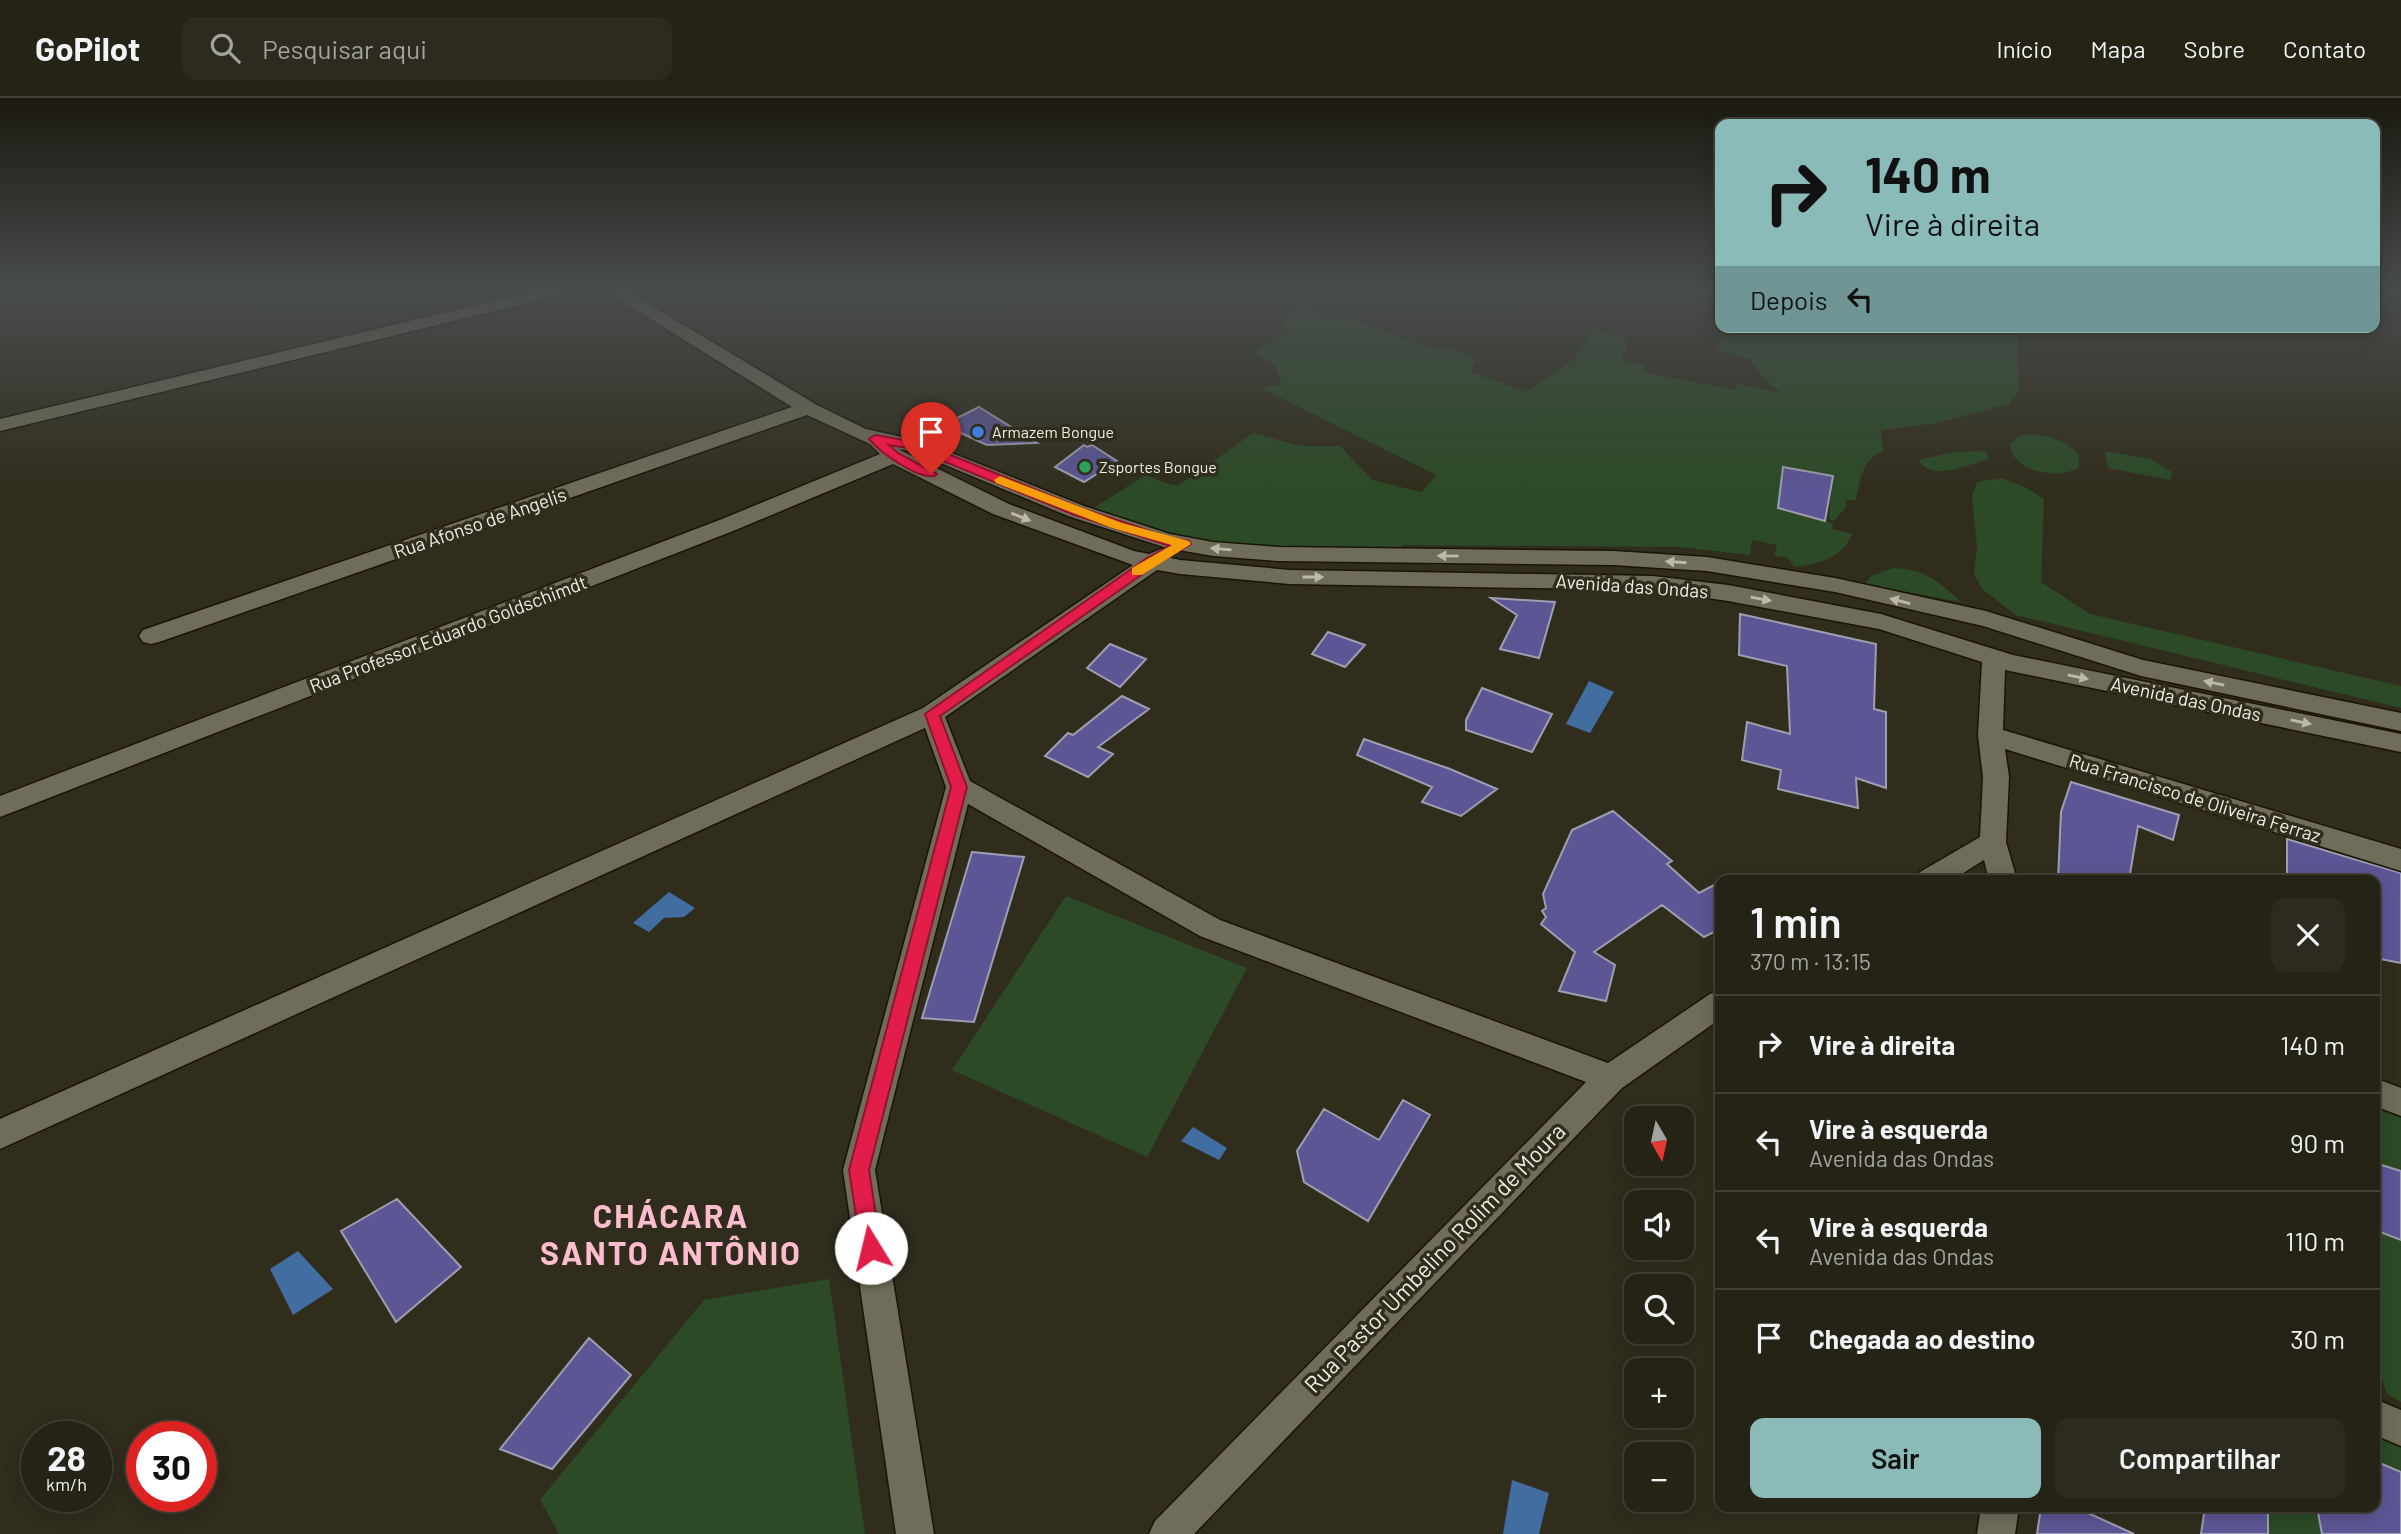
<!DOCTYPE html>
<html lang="pt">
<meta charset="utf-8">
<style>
:root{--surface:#252216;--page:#2d2a1f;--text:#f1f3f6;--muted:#a3a4a1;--line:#423f35;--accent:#8bbbb9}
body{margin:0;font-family:Barlow,sans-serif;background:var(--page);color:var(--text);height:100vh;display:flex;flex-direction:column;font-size:26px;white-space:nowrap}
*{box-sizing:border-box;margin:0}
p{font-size:23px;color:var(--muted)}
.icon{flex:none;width:38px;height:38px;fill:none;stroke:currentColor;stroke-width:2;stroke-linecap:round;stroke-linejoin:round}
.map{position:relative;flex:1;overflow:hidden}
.side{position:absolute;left:1715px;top:777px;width:665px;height:637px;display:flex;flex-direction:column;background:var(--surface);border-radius:14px;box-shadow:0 4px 18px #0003,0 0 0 2px var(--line)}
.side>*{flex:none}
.banner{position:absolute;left:1715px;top:21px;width:665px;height:214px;border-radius:14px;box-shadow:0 4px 18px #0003,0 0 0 2px var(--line);background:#8bbbb9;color:#111;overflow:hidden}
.needle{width:46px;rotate:171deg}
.tools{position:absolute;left:1624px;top:1008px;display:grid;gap:14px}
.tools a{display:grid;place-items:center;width:70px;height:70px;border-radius:14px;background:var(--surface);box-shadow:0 4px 18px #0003,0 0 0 2px var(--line);font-size:35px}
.speed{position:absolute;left:21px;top:1323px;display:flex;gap:14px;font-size:35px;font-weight:700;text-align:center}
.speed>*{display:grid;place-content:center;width:91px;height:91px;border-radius:50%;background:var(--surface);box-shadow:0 4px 18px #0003,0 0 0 2px var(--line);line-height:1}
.speed small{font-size:18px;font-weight:400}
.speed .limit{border:10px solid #d22;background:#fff;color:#111}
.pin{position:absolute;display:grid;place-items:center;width:60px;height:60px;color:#fff;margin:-72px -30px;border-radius:50% 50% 50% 0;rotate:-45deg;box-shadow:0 0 7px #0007}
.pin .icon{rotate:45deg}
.me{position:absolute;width:77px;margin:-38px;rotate:351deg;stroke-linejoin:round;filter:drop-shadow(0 0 5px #0008)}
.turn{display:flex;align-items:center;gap:24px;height:147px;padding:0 35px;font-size:32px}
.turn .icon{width:91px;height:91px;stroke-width:2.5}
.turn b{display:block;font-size:49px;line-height:60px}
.then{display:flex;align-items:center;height:66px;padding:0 35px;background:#0003;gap:14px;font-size:26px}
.round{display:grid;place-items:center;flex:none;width:74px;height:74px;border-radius:14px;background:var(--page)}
.head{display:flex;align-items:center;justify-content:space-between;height:119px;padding:0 35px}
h1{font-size:42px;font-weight:600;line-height:52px}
.action{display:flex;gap:14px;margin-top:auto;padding:14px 35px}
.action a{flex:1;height:80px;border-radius:14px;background:var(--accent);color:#111;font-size:28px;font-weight:600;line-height:80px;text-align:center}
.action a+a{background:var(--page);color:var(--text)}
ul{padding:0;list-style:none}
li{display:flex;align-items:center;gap:21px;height:98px;padding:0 35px;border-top:2px solid var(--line)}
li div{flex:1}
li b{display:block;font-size:26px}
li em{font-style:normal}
header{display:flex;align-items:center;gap:42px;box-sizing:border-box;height:98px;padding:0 35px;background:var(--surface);border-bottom:2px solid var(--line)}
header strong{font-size:33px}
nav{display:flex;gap:38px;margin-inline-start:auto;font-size:24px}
.search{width:490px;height:63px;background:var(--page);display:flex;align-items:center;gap:18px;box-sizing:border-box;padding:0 24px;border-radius:14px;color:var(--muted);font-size:26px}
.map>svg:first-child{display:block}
.green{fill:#2b4a25}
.water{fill:#416da1}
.building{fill:#5c5694;stroke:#9e9eb1;stroke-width:2}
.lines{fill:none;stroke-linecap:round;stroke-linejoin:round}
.minor-casing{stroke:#191506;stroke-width:3}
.minor{fill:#706c5a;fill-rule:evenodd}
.oneway{fill:#bcb9ac}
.route{fill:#e11d48;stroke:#92132f;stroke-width:2}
.slow{fill:#f59e0b}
.shop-dot{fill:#3f7fe0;stroke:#312d1d;stroke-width:2.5}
.leisure-dot{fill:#2e9e5b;stroke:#312d1d;stroke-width:2.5}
.labels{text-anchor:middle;stroke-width:7;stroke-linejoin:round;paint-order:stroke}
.far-poi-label{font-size:16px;fill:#efede2;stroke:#312d1d;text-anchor:start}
.street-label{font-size:19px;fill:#efede2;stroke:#312d1d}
.near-street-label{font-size:23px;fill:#efede2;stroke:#312d1d}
.near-district-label{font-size:32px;font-weight:bold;letter-spacing:2px;fill:#febccf;stroke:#312d1d}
</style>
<header>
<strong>GoPilot</strong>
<div class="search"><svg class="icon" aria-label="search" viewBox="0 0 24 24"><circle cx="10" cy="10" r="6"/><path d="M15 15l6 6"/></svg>Pesquisar aqui</div>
<nav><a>Início</a><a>Mapa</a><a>Sobre</a><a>Contato</a></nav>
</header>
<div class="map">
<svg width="2401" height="1436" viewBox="0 0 2401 1436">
<rect width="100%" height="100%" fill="#312d1d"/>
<!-- green -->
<path class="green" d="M1667 191H1720V208Z
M1308 208 1321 219 1331 217 1356 222 1432 252H1455L1476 261 1470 274 1527 294 1575 260 1593 230 1629 242 1621 262 1645 268 1643 274 1735 292 1737 286 1781 295 1766 283 1749 260 1716 253 1724 229H2018L2019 292 2008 306 1937 325 1881 332 1883 353C1862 361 1860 382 1856 402H1846L1847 408 1834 423 1829 421 1833 379 1783 369 1778 410 1832 425 1833 431 1852 436C1842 461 1819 465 1795 469L1787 459 1774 458 1777 447 1752 442 1750 457 1681 449 1403 447 1398 454C1324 451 1246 453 1173 438 1146 432 1118 421 1091 412L1145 377C1154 380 1167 387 1177 387 1183 387 1241 342 1254 335L1301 348H1340L1372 382 1422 394 1436 377 1261 290 1282 286 1275 267 1255 254 1288 231 1280 219Z
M2022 337C2043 335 2064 340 2079 357V369C2060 383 2010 374 2010 345Z
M1984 353 1989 358 1987 362C1966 367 1932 384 1918 362L1954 354Z
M2105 353 2150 361 2172 374 2170 382 2108 370Z
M2002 380 2027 390 2044 401 2041 484 2090 516 2401 588V610L2016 517 1982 491 1974 476 1977 449 1972 398 1977 384Z
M1893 470C1923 470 1940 484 1961 504L1865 486 1871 478Z
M1066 798 1247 870 1147 1059 952 972Z
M2375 1006 2401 1017V1073L2375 1065Z
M2375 1132 2401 1142V1304L2387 1296 2382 1281 2381 1186 2375 1182Z
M829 1181 865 1436H559L540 1402 704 1202Z
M2375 1333 2401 1343V1374L2375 1363Z
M2268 1409H2296L2319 1418 2322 1436H2268Z"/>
<!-- water -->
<path class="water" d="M1589 583 1614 594 1590 635 1566 626Z
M669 794 695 810 684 819 664 820 649 834 633 825Z
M1193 1029 1227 1050 1219 1062 1181 1043Z
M298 1153 333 1191 293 1217 270 1171Z
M1512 1382 1549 1395 1539 1436H1503Z"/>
<!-- building -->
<path class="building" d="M979 309 1037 345 987 347 943 327Z
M1084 347 1087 349 1092 347 1117 363 1084 384 1055 369Z
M1783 369 1833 378 1825 423 1778 410Z
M1491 500 1555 504 1539 560 1500 551 1517 517Z
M1740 516 1876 546 1874 611 1886 614V690L1856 680 1858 710 1778 691 1781 672 1742 662 1747 624 1790 636 1787 568 1739 557Z
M1328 534 1365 547 1345 569 1312 556Z
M1110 546 1146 561 1120 589 1087 570Z
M1482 590 1552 616 1532 654 1466 632V622Z
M1122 598 1149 611 1098 649 1113 656 1088 679 1045 658 1068 635 1073 637Z
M1364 641 1450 671 1497 691 1461 718 1422 704 1432 689 1357 657Z
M2071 684 2179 717 2173 742 2138 728 2129 782H2058L2061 714Z
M1613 713 1672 763 1667 766 1699 795 1720 784V831L1704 839 1662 807 1594 854 1615 867 1606 903 1559 893 1575 854 1541 826 1546 819 1542 813 1546 810 1543 796 1572 732Z
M2287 741 2401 775V865L2375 860V782H2287Z
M972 754 1024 759 974 924 922 920Z
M1403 1002 1430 1017 1368 1123 1304 1084 1297 1053 1324 1011 1379 1042Z
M2375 1065 2401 1073V1142L2375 1132Z
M397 1101 461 1169 396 1224 341 1133Z
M589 1240 631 1277 552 1371 500 1351Z
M2375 1363 2401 1374V1436H2322L2317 1409H2375Z
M2041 1409H2075L2134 1436H2037Z
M2205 1409H2268V1436H2201Z"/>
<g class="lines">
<defs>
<path id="minor" d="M543 191H574L565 196 0 333V321Z
M602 191H624L815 306 866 331 924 344 1084 408 1170 436 1213 444 1278 449 1613 453 1707 459 1835 480 1986 513 2143 562 2401 615V633L2141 578 1983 528 1835 494 1707 473 1613 467 1278 463 1213 458 1167 450 1068 418 912 353 898 351 1009 406 1134 453 1149 456 1161 451 1169 453 1171 460 1180 462 1290 472 1653 478 1728 487 1881 516 2013 557 2401 636V654L2005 572 2003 632 2401 751V773L2005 651 2009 679 2006 744 2017 782H1989L1984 762 1952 782H1916L1920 774 1980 739 1983 679 1978 637 1982 564 1879 531 1728 503 1653 492 1290 486 1180 476 1157 472 945 619 970 683 1220 822 1608 965 1710 896 1720 892V921L1622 990 1194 1436H1149L1155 1423 1586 984 1200 838 968 706 875 1072 934 1436H896L843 1072 946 689 925 630 0 1051V1021L923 610 1133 467 993 416 893 366 738 431 0 719V698L722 421 880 356 870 346 807 317 159 544 151 546 143 544 139 538 143 532 792 309Z
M2375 980 2401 990V1018L2375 1008Z
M2375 1301 2401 1312V1348L2375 1337Z
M1981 1409H2019L2015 1436H1977Z"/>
</defs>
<!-- minor casing -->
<use href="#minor" class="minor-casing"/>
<!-- minor -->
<use href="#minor" class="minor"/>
</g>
<!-- one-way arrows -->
<defs><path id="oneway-solid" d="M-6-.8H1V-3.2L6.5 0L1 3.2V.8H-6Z" transform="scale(1.75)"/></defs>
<g class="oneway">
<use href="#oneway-solid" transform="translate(1021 419) rotate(22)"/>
<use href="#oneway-solid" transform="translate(1221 451) rotate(-175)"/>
<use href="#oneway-solid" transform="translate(1448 458) rotate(-179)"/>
<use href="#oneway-solid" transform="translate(1676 464) rotate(-176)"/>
<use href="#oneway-solid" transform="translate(1313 479)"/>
<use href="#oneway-solid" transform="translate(1761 501) rotate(10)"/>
<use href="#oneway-solid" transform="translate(1900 503) rotate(-166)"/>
<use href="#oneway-solid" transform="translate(2078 579) rotate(12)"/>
<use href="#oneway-solid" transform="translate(2214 585) rotate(-168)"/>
<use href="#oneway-solid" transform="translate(2301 624) rotate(12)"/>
</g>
<!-- sky -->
<linearGradient id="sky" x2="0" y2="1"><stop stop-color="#1b1910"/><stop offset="0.49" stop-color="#484c4c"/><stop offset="1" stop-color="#484c4c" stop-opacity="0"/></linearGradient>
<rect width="2401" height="392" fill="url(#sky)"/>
<!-- route -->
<path class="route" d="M875 337 921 345 1081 410 1168 439 1189 443 1191 446 1157 466 940 618 967 689 869 1072 881 1150 878 1157 871 1160 864 1157 861 1150 849 1072 951 689 925 616 1147 460 1170 448 1072 416 914 351 889 347 898 355 937 376 935 378C917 381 881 355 869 341Z"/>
<!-- slow -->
<path class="slow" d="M1000 378 1122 425 1189 443 1191 446 1142 477H1132V470L1172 447 1112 430 996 385 994 382Z"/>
<!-- markers -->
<circle class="shop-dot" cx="978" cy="334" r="7"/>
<circle class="leisure-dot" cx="1085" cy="369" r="7"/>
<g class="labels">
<!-- far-poi labels -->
<g class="far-poi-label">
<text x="992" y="340">Armazem Bongue</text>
<text x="1099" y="375">Zsportes Bongue</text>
</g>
<!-- street labels -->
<g class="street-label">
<text transform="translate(480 425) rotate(-19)" y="7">Rua Afonso de Angelis</text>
<text transform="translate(1632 488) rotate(4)" y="7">Avenida das Ondas</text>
<text transform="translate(448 536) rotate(-21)" y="7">Rua Professor Eduardo Goldschimdt</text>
<text transform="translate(2186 601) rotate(12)" y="7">Avenida das Ondas</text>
<text transform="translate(2195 700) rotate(17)" y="7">Rua Francisco de Oliveira Ferraz</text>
</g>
<!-- near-street labels -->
<g class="near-street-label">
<text transform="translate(1435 1160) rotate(-46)" y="8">Rua Pastor Umbelino Rolim de Moura</text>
</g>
<!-- near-district labels -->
<g class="near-district-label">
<text x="671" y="1130">CHÁCARA<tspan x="671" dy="37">SANTO ANTÔNIO</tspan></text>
</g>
</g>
</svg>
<div class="tools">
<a><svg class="needle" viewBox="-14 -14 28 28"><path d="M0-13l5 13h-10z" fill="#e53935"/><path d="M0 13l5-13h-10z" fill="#a3a4a1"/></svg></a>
<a><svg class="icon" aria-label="sound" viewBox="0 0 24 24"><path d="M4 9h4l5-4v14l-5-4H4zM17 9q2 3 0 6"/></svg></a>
<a><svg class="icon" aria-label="search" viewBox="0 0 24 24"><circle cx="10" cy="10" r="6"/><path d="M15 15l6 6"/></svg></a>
<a>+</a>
<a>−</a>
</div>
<div class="speed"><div>28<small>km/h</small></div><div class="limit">30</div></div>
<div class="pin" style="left:931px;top:376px;background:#d93025"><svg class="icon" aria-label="arrive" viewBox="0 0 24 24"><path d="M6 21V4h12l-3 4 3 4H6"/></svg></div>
<svg class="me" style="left:871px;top:1150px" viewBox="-20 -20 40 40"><circle r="19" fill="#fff"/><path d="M0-13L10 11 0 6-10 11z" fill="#e11d48"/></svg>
<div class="banner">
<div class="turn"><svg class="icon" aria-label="right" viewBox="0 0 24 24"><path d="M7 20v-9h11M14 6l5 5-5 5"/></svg><div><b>140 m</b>Vire à direita</div></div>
<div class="then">Depois<svg class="icon" aria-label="left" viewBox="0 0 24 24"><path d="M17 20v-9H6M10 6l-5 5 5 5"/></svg></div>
</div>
<section class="side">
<div class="head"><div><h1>1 min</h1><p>370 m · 13:15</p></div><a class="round"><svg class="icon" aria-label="close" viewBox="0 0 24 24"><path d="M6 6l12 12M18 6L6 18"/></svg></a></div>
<ul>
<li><svg class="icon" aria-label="right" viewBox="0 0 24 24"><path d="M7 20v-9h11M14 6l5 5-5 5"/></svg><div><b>Vire à direita</b></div><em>140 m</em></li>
<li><svg class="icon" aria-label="left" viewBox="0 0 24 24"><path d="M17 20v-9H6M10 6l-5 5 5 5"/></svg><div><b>Vire à esquerda</b><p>Avenida das Ondas</p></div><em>90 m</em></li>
<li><svg class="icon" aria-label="left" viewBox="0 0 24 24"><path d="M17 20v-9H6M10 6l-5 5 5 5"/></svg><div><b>Vire à esquerda</b><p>Avenida das Ondas</p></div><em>110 m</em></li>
<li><svg class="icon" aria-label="arrive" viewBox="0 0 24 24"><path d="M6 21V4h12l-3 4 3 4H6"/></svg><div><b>Chegada ao destino</b></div><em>30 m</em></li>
</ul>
<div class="action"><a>Sair</a><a>Compartilhar</a></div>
</section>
</div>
